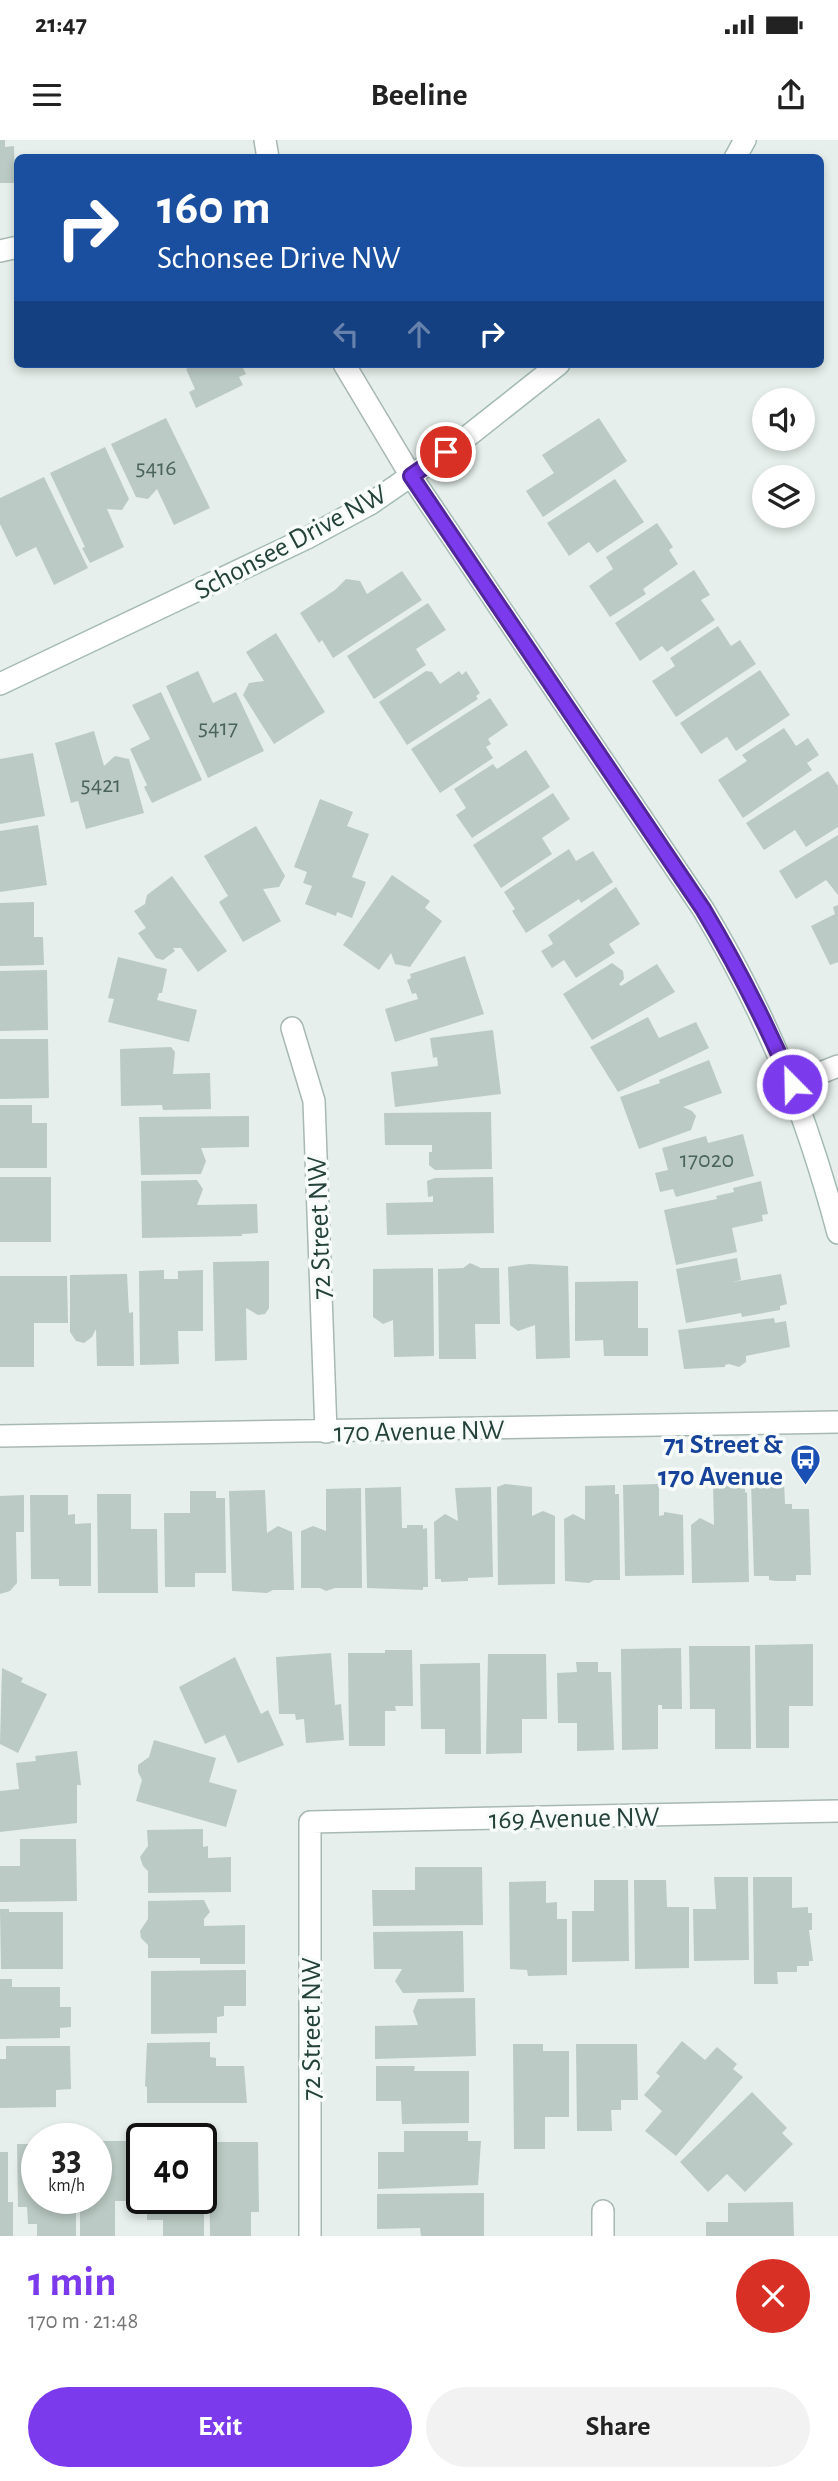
<!DOCTYPE html>
<meta charset="utf-8">
<style>
:root{--surface:#fff;--page:#f2f2f2;--text:#222;--muted:#767676;--accent:#7c3aed}
body{margin:0;font-family:"Alegreya Sans",sans-serif;background:var(--page);color:var(--text);height:100vh;display:flex;flex-direction:column;font-size:26px;white-space:nowrap}
*{box-sizing:border-box;margin:0}
p{font-size:23px;color:var(--muted)}
.icon{flex:none;width:38px;height:38px;fill:none;stroke:currentColor;stroke-width:2;stroke-linecap:round;stroke-linejoin:round}
.map{position:relative;height:2096px;overflow:hidden}
.details{display:flex;flex-direction:column;background:var(--surface);flex:1}
.details>*{flex:none}
.top-card{position:absolute;left:14px;top:14px;width:810px;height:214px;border-radius:10px;box-shadow:0 4px 10px #0003;background:#1a4fa0;color:#fff;overflow:hidden}
.buttons{position:absolute;left:752px;top:248px;display:grid;gap:14px}
.buttons a{display:grid;place-items:center;width:63px;height:63px;border-radius:50%;background:var(--surface);box-shadow:0 4px 10px #0003;font-size:35px}
.speed{position:absolute;left:21px;top:1983px;display:flex;gap:14px;font-size:35px;font-weight:700;text-align:center}
.speed>*{display:grid;place-content:center;width:91px;height:91px;border-radius:50%;background:var(--surface);box-shadow:0 4px 10px #0003;line-height:1}
.speed small{font-size:18px;font-weight:400}
.speed .limit{border:4px solid #111;border-radius:10px;background:#fff;color:#111}
.pin{position:absolute;display:grid;place-items:center;width:60px;height:60px;color:#fff;margin:-30px;border:4px solid #fff;border-radius:50%;box-shadow:0 2px 7px #0007}
.me{position:absolute;width:77px;margin:-38px;rotate:337deg;stroke-linejoin:round;filter:drop-shadow(0 0 5px #0008)}
.turn{display:flex;align-items:center;gap:24px;height:147px;padding:0 28px;font-size:32px}
.turn .icon{width:91px;height:91px;stroke-width:2.5}
.turn b{display:block;font-size:49px;line-height:60px}
.lanes{display:flex;align-items:center;height:66px;padding:0 28px;background:#0003;justify-content:center;gap:35px;direction:ltr}
.lanes .off{opacity:.35}
.round{display:grid;place-items:center;flex:none;width:74px;height:74px;border-radius:37px;background:var(--page)}
.overview{display:flex;align-items:center;justify-content:space-between;height:119px;padding:0 28px}
h1{font-size:42px;font-weight:700;line-height:52px;color:var(--accent)}
.cta{display:flex;gap:14px;margin-top:auto;padding:14px 28px}
.cta a{flex:1;height:80px;border-radius:42px;background:var(--accent);color:#fff;font-size:28px;font-weight:700;line-height:80px;text-align:center}
.cta a+a{background:var(--page);color:var(--text)}
.status{display:flex;justify-content:space-between;align-items:center;height:49px;padding:0 35px;background:var(--surface);direction:ltr}
.status svg{height:19px;fill:currentColor}
header{display:flex;justify-content:space-between;align-items:center;height:91px;padding:0 28px;background:var(--surface);font-size:32px;font-weight:700}
.map>svg:first-child{display:block}
.building{fill:#bbcac4}
.lines{fill:none;stroke-linecap:round;stroke-linejoin:round}
.street-casing{stroke:#a8b8b2;stroke-width:24}
.secondary-casing{stroke:#a4bbb3;stroke-width:24}
.street{stroke:#fff;stroke-width:21}
.secondary{stroke:#fff;stroke-width:21}
.route-casing{stroke:#51269a;stroke-width:18}
.route{stroke:#7c3aed;stroke-width:12}
.labels{text-anchor:middle;stroke-width:7;stroke-linejoin:round;paint-order:stroke}
.number-label{font-size:24px;fill:#4a645c}
.street-label{font-size:28px;fill:#24423a;stroke:#f7fbf9}
.transit-label{font-size:28px;font-weight:bold;fill:#164399;stroke:#f7fbf9;text-anchor:end}
</style>
<div class="status"><b>21:47</b><svg viewBox="0 0 49 12"><path d="M0 12V9h3v3zM5 12V6h3v6zM10 12V3h3v9zM15 12V0h3v12zM26 1h20v11H26zM47 4h2v5h-2z"/></svg></div>
<header><svg class="icon" aria-label="menu" viewBox="0 0 24 24"><path d="M4 6h16M4 12h16M4 18h16"/></svg>Beeline<svg class="icon" aria-label="share" viewBox="0 0 24 24"><path d="M12 15V3M7 8l5-5 5 5M5 13v7h14v-7"/></svg></header>
<div class="map">
<svg width="838" height="2096" viewBox="0 0 838 2096">
<rect width="100%" height="100%" fill="#e6efeb"/>
<!-- building -->
<path class="building" d="M0 0H5V7L14 6 15 43H0Z
M197 224H241L246 234 239 237 243 245 196 268 189 252 195 249 186 229Z
M166 278 210 368 174 385 157 349 148 359 136 357 111 304Z
M599 278 627 321 543 377 526 351 554 333 542 315Z
M105 307 129 359 122 370 107 369 124 407 90 423 82 408 85 407 50 333Z
M44 337 88 428 54 445 36 407 16 417 0 384V358Z
M615 339 644 382 597 413 589 402 569 416 547 383Z
M657 383 673 407 669 410 678 424 643 449 646 454 610 477 589 446 613 429 606 417Z
M694 430 710 455 701 460 715 480 667 512 662 506 640 521 615 483Z
M402 431 422 460 333 518 322 500 319 503 300 473 335 450 346 439 360 441 367 454Z
M428 463 446 490 416 509 426 525 374 559 347 516Z
M718 486 731 506 740 500 756 524 676 577 652 541 675 526 670 518Z
M276 493 325 572 274 604 243 555 249 543 264 541 246 512Z
M760 530 790 575 736 611 727 597 701 614 680 583Z
M198 531 213 563 236 552 264 611 208 638 166 546Z
M426 531 432 532 440 544 459 531 462 535 466 531 480 553 476 556 478 559 407 605 379 562Z
M161 552 202 640 152 663 144 647 147 645 130 609 150 599 132 565Z
M490 558 508 585 488 599 491 604 486 607 493 618 440 653 411 609Z
M784 588 796 606 808 598 819 615 807 623 812 630 743 678 718 640 747 621 742 615Z
M94 591 104 626 115 616 129 619 144 673 86 689 78 661 71 663 55 603Z
M526 610 550 647 472 698 456 675 466 668 454 649 493 624 497 629Z
M33 613 45 676 0 684V619Z
M828 631 838 646V687L806 707 795 690 764 710 746 683Z
M553 653 570 679 542 698 552 714 501 748 473 705Z
M320 659 353 672 347 686 369 694 352 737 366 742 352 778 337 772 336 776 305 764 312 746 303 743 307 732 294 727Z
M38 685 47 745 0 752V691Z
M256 686 285 736 279 747 263 749 281 781 243 802 219 762 228 756 204 716Z
M838 695V755L826 740 796 759 779 731Z
M569 709 576 721 593 711 613 742 581 763 579 759 526 793 512 771 515 769 504 752Z
M392 735 430 761 425 768 442 781 410 827 395 824 391 813 379 830 343 805Z
M172 736 227 811 198 832 181 808H173L175 811 163 820 156 818 138 793 146 788 134 771 145 764 147 755Z
M616 747 640 784 609 804 615 813 576 838 564 820 552 828 541 811 553 804 548 795Z
M34 762V797H43L44 825 0 826V763Z
M838 765V822L830 825 811 786 835 774 833 767Z
M465 816 484 874 395 902 385 869 418 859 416 853 412 854 407 840 411 838 410 834Z
M118 817 167 829 162 853H159L157 860 197 870 189 902 108 882 114 859 108 858Z
M612 823 623 831 624 839 619 844 621 846 657 824 675 852 592 900 563 854Z
M47 830 48 890 0 891V831Z
M648 877 659 898 696 882 709 908 618 952 590 907Z
M493 890 501 954 395 967 391 932 438 926 437 917 433 918 430 898Z
M0 899H48L49 958 0 959Z
M171 907 175 912 173 934 210 933 211 969 163 970 162 965 121 966 120 909Z
M709 920 722 953 683 967 692 971 696 976 691 990 639 1009 620 957 660 943 659 940Z
M0 965H32V983H47V1028H0Z
M491 972 492 1029 435 1030 429 1025V1012H432V1005H385L384 973Z
M249 976V1007L201 1008 206 1021 201 1034 141 1035 139 977Z
M743 994 754 1036 676 1057 673 1049 660 1052 655 1033 668 1030 662 1008 706 996 708 1003Z
M0 1037H51V1102H0Z
M493 1037 494 1093 387 1095 386 1063 433 1062V1056L428 1057 427 1041 435 1038Z
M197 1040 203 1049 197 1065 257 1064 258 1093 242 1094V1096L142 1098 141 1041Z
M761 1041 768 1074 762 1075 763 1081 732 1088 737 1112 676 1125 664 1070 717 1059 716 1056 734 1052 733 1048Z
M737 1118 741 1140 733 1142 781 1134 787 1164 780 1166V1170L742 1177 741 1173 686 1183 676 1129Z
M269 1121V1168L265 1174 258 1175 246 1168 247 1220 215 1221 213 1122Z
M470 1123 481 1128H499L500 1184H475L476 1219H439L438 1129 463 1128Z
M529 1124 568 1126 570 1218 536 1219 535 1185 518 1191 510 1185 508 1127Z
M433 1128 434 1216 394 1217 393 1180 383 1184 373 1177V1129Z
M164 1130V1139H178V1131L203 1130V1191H178L179 1224 140 1225 139 1131Z
M127 1134 129 1173 133 1172 134 1226H97L96 1189 92 1197 84 1203 76 1201 70 1192V1135Z
M0 1136H67L68 1183H34V1227H0Z
M638 1141V1188H648V1216H604L603 1200 575 1201V1142Z
M774 1178 775 1183 786 1181 790 1207 746 1216V1222L739 1227 729 1224 725 1225V1227L684 1229 678 1190Z
M784 1342 785 1364H792V1369H809L811 1435H796V1441H776L769 1440V1436H754L751 1343Z
M713 1343H745V1353L747 1352 749 1442 692 1443 691 1385 700 1378 714 1385Z
M505 1344 532 1347V1376L543 1371 555 1376V1444L498 1445 497 1347Z
M659 1344V1376L664 1375V1372L683 1375 684 1435 625 1436 623 1345Z
M615 1345V1354H619L620 1440H594L589 1443 565 1441 564 1379 573 1374 585 1380V1346Z
M401 1347 402 1388H407V1385H423V1389L427 1388 428 1447H423V1450L367 1448 365 1348Z
M491 1347 493 1437 468 1438V1441L441 1442V1439H435L434 1382 445 1374 458 1381 455 1348Z
M361 1348 362 1448H335L326 1451 320 1448H301V1391L313 1386 326 1391V1349Z
M265 1350 267 1393 278 1386 292 1392 294 1450H273L267 1453 232 1451 229 1351Z
M190 1351H216V1358H225L226 1433H195V1447H165L164 1373H190Z
M97 1354H131V1389H157L158 1453H98Z
M24 1355V1392H16L17 1443 10 1451 0 1454V1356Z
M30 1355H68V1375L75 1374V1384L91 1383V1446H59V1439H31Z
M813 1504V1566H789V1608H756L755 1505Z
M689 1506H750L751 1609H715V1569H690Z
M681 1508 682 1569H662V1565H658V1609L622 1610 621 1509Z
M385 1510H412L413 1566H395L396 1571H385V1606H349L348 1513H385Z
M331 1513 335 1565 341 1564 344 1600 306 1603 304 1579 296 1580 295 1574H279L276 1517Z
M488 1514H546L547 1579H522V1613L486 1614Z
M235 1517 261 1574 268 1570 284 1605 238 1623 225 1595 205 1604 179 1547Z
M576 1522H598V1532H611L614 1610 577 1611V1583H558L557 1533 577 1532Z
M480 1523 481 1614H445V1589H421L420 1524Z
M2 1528 23 1538 21 1542 47 1554 18 1613 0 1604Z
M154 1600 216 1618 209 1642 237 1650 226 1687 136 1661 142 1640 138 1632V1625L149 1617Z
M77 1611 81 1645H77V1683L0 1692V1651L19 1649 16 1623 36 1621 35 1616Z
M203 1689V1707L208 1706V1718L231 1717V1752L148 1753V1731L143 1726 140 1717 148 1706 147 1690Z
M20 1699H76L77 1761 0 1762V1726H20Z
M415 1727H482L483 1785 373 1786 372 1750H415Z
M714 1737H748L749 1820 694 1821 693 1769H716Z
M753 1737H792V1768L808 1767V1773H812V1790H809L813 1821H809V1826H797V1832H777L778 1844H754Z
M594 1740H628L629 1821 572 1822V1771H594Z
M634 1740H666L667 1767H689V1828L635 1829Z
M546 1741V1763L557 1762V1779H567V1835L528 1836 527 1830 510 1829 509 1742Z
M204 1760 210 1772 204 1779V1786L245 1785V1824H200V1818H148V1805L141 1798 140 1791 148 1779V1761Z
M0 1769H9V1772H63V1829H1Z
M463 1791 464 1852 403 1853 395 1841 402 1829H374L373 1792Z
M246 1830V1866H224V1876L217 1877V1893L151 1894V1831Z
M0 1839H12V1847H60V1867H71V1887L60 1888V1898L0 1899Z
M475 1858 476 1916 375 1919V1886L418 1885 413 1871 418 1859Z
M682 1901 705 1920 717 1907 737 1924 733 1929 743 1937 676 2016 645 1991 662 1971 644 1955 660 1936 656 1933Z
M210 1902V1917L216 1918V1926H244L247 1963H147V1947L145 1946 147 1903Z
M513 1904H543V1911H569V1977H545V2009H514Z
M576 1904H637L638 1960H621V1970H611L612 1991H577Z
M6 1906H70L71 1949 56 1950V1967L0 1968V1919H6Z
M376 1926H415L414 1931H469V1983L402 1984 401 1961H376Z
M752 1952 787 1988 782 1993 793 2004 745 2052 727 2034 708 2052 680 2022Z
M404 1991H468V2001H481L478 2045 378 2049V2012H404Z
M96 2001H138V2061H115V2096H80V2058H96Z
M209 2002H258L259 2072H251V2096H210Z
M17 2004H37V2058H76V2096H37V2084H28L27 2067H18Z
M0 2012H8V2062H13V2096H0Z
M484 2053V2096H421L420 2088 377 2089V2054Z
M147 2058H198V2064H204V2096H163V2080H147Z
M793 2062 794 2096H706V2082H728V2063Z"/>
<g class="lines">
<defs>
<path id="street" d="M265 0 268 18
M0 111 18 107
M344 224 411 336
M292 888 314 961 326 1292
M792 944 838 926
M0 1296 838 1282
M310 2096V1682L838 1671
M603 2096V2071"/>
<path id="secondary" d="M735 18 745 0
M411 336 703 769C767 875 806 973 838 1093
M0 544 307 398 370 364 463 300 559 224"/>
</defs>
<!-- street casing -->
<use href="#street" class="street-casing"/>
<!-- secondary casing -->
<use href="#secondary" class="secondary-casing"/>
<!-- street -->
<use href="#street" class="street"/>
<!-- secondary -->
<use href="#secondary" class="secondary"/>
</g>
<g class="lines">
<defs>
<path id="route" d="M446 312 411 336 703 769C737 826 766 883 792 944"/>
</defs>
<!-- route casing -->
<use href="#route" class="route-casing"/>
<!-- route -->
<use href="#route" class="route"/>
</g>
<!-- icons -->
<defs>
<symbol id="bus-pin" viewBox="-11 -11 22 30"><path d="M0 17L-7.5 6A9.5 9.5 0 1 1 7.5 6Z" fill="#1a4fb4" stroke="#f7fbf9"/><path d="M-5-6H5V4H4V6H2V4H-2V6H-4V4H-5ZM-3.5-4V0h7V-4ZM-3.5 1.2v1.5H-2V1.2ZM2 1.2v1.5H3.5V1.2Z" fill="#fff"/></symbol>
</defs>
<g fill-rule="evenodd">
<use href="#bus-pin" x="788" y="1302" width="35" height="47"/>
</g>
<g class="labels">
<!-- number labels -->
<g class="number-label">
<text x="156" y="335">5416</text>
<text x="218" y="595">5417</text>
<text x="101" y="652">5421</text>
<text x="707" y="1027">17020</text>
</g>
<!-- street labels -->
<g class="street-label">
<text transform="translate(290 401) rotate(-28)" y="10">Schonsee Drive NW</text>
<text transform="translate(318 1088) rotate(-92)" y="10">72 Street NW</text>
<text transform="translate(419 1290) rotate(-1)" y="10">170 Avenue NW</text>
<text transform="translate(574 1677) rotate(-1)" y="10">169 Avenue NW</text>
<text transform="translate(310 1889) rotate(-90)" y="10">72 Street NW</text>
</g>
<!-- transit labels -->
<g class="transit-label">
<text x="783" y="1313">71 Street &amp;<tspan x="783" dy="32">170 Avenue</tspan></text>
</g>
</g>
</svg>
<div class="buttons">
<a><svg class="icon" aria-label="sound" viewBox="0 0 24 24"><path d="M4 9h4l5-4v14l-5-4H4zM17 9q2 3 0 6"/></svg></a>
<a><svg class="icon" aria-label="layers" viewBox="0 0 24 24"><path d="M12 4l9 5-9 5-9-5zM3 14l9 5 9-5"/></svg></a>
</div>
<div class="speed"><div>33<small>km/h</small></div><div class="limit">40</div></div>
<div class="pin" style="left:446px;top:312px;background:#d93025"><svg class="icon" aria-label="arrive" viewBox="0 0 24 24"><path d="M6 21V4h12l-3 4 3 4H6"/></svg></div>
<svg class="me" style="left:792px;top:944px" viewBox="-20 -20 40 40"><circle r="17" fill="#7c3aed" stroke="#fff" stroke-width="3"/><path d="M0-11L8 9 0 5-8 9z" fill="#fff"/></svg>
<div class="top-card">
<div class="turn"><svg class="icon" aria-label="right" viewBox="0 0 24 24"><path d="M7 20v-9h11M14 6l5 5-5 5"/></svg><div><b>160 m</b>Schonsee Drive NW</div></div>
<div class="lanes"><svg class="icon off" aria-label="left" viewBox="0 0 24 24"><path d="M17 20v-9H6M10 6l-5 5 5 5"/></svg><svg class="icon off" aria-label="ahead" viewBox="0 0 24 24"><path d="M12 20V5M6 11l6-6 6 6"/></svg><svg class="icon" aria-label="right" viewBox="0 0 24 24"><path d="M7 20v-9h11M14 6l5 5-5 5"/></svg></div>
</div>
</div>
<section class="details">
<div class="overview"><div><h1>1 min</h1><p>170 m · 21:48</p></div><a class="round" style="background:#d93025;color:#fff"><svg class="icon" aria-label="close" viewBox="0 0 24 24"><path d="M6 6l12 12M18 6L6 18"/></svg></a></div>
<div class="cta"><a>Exit</a><a>Share</a></div>
</section>
